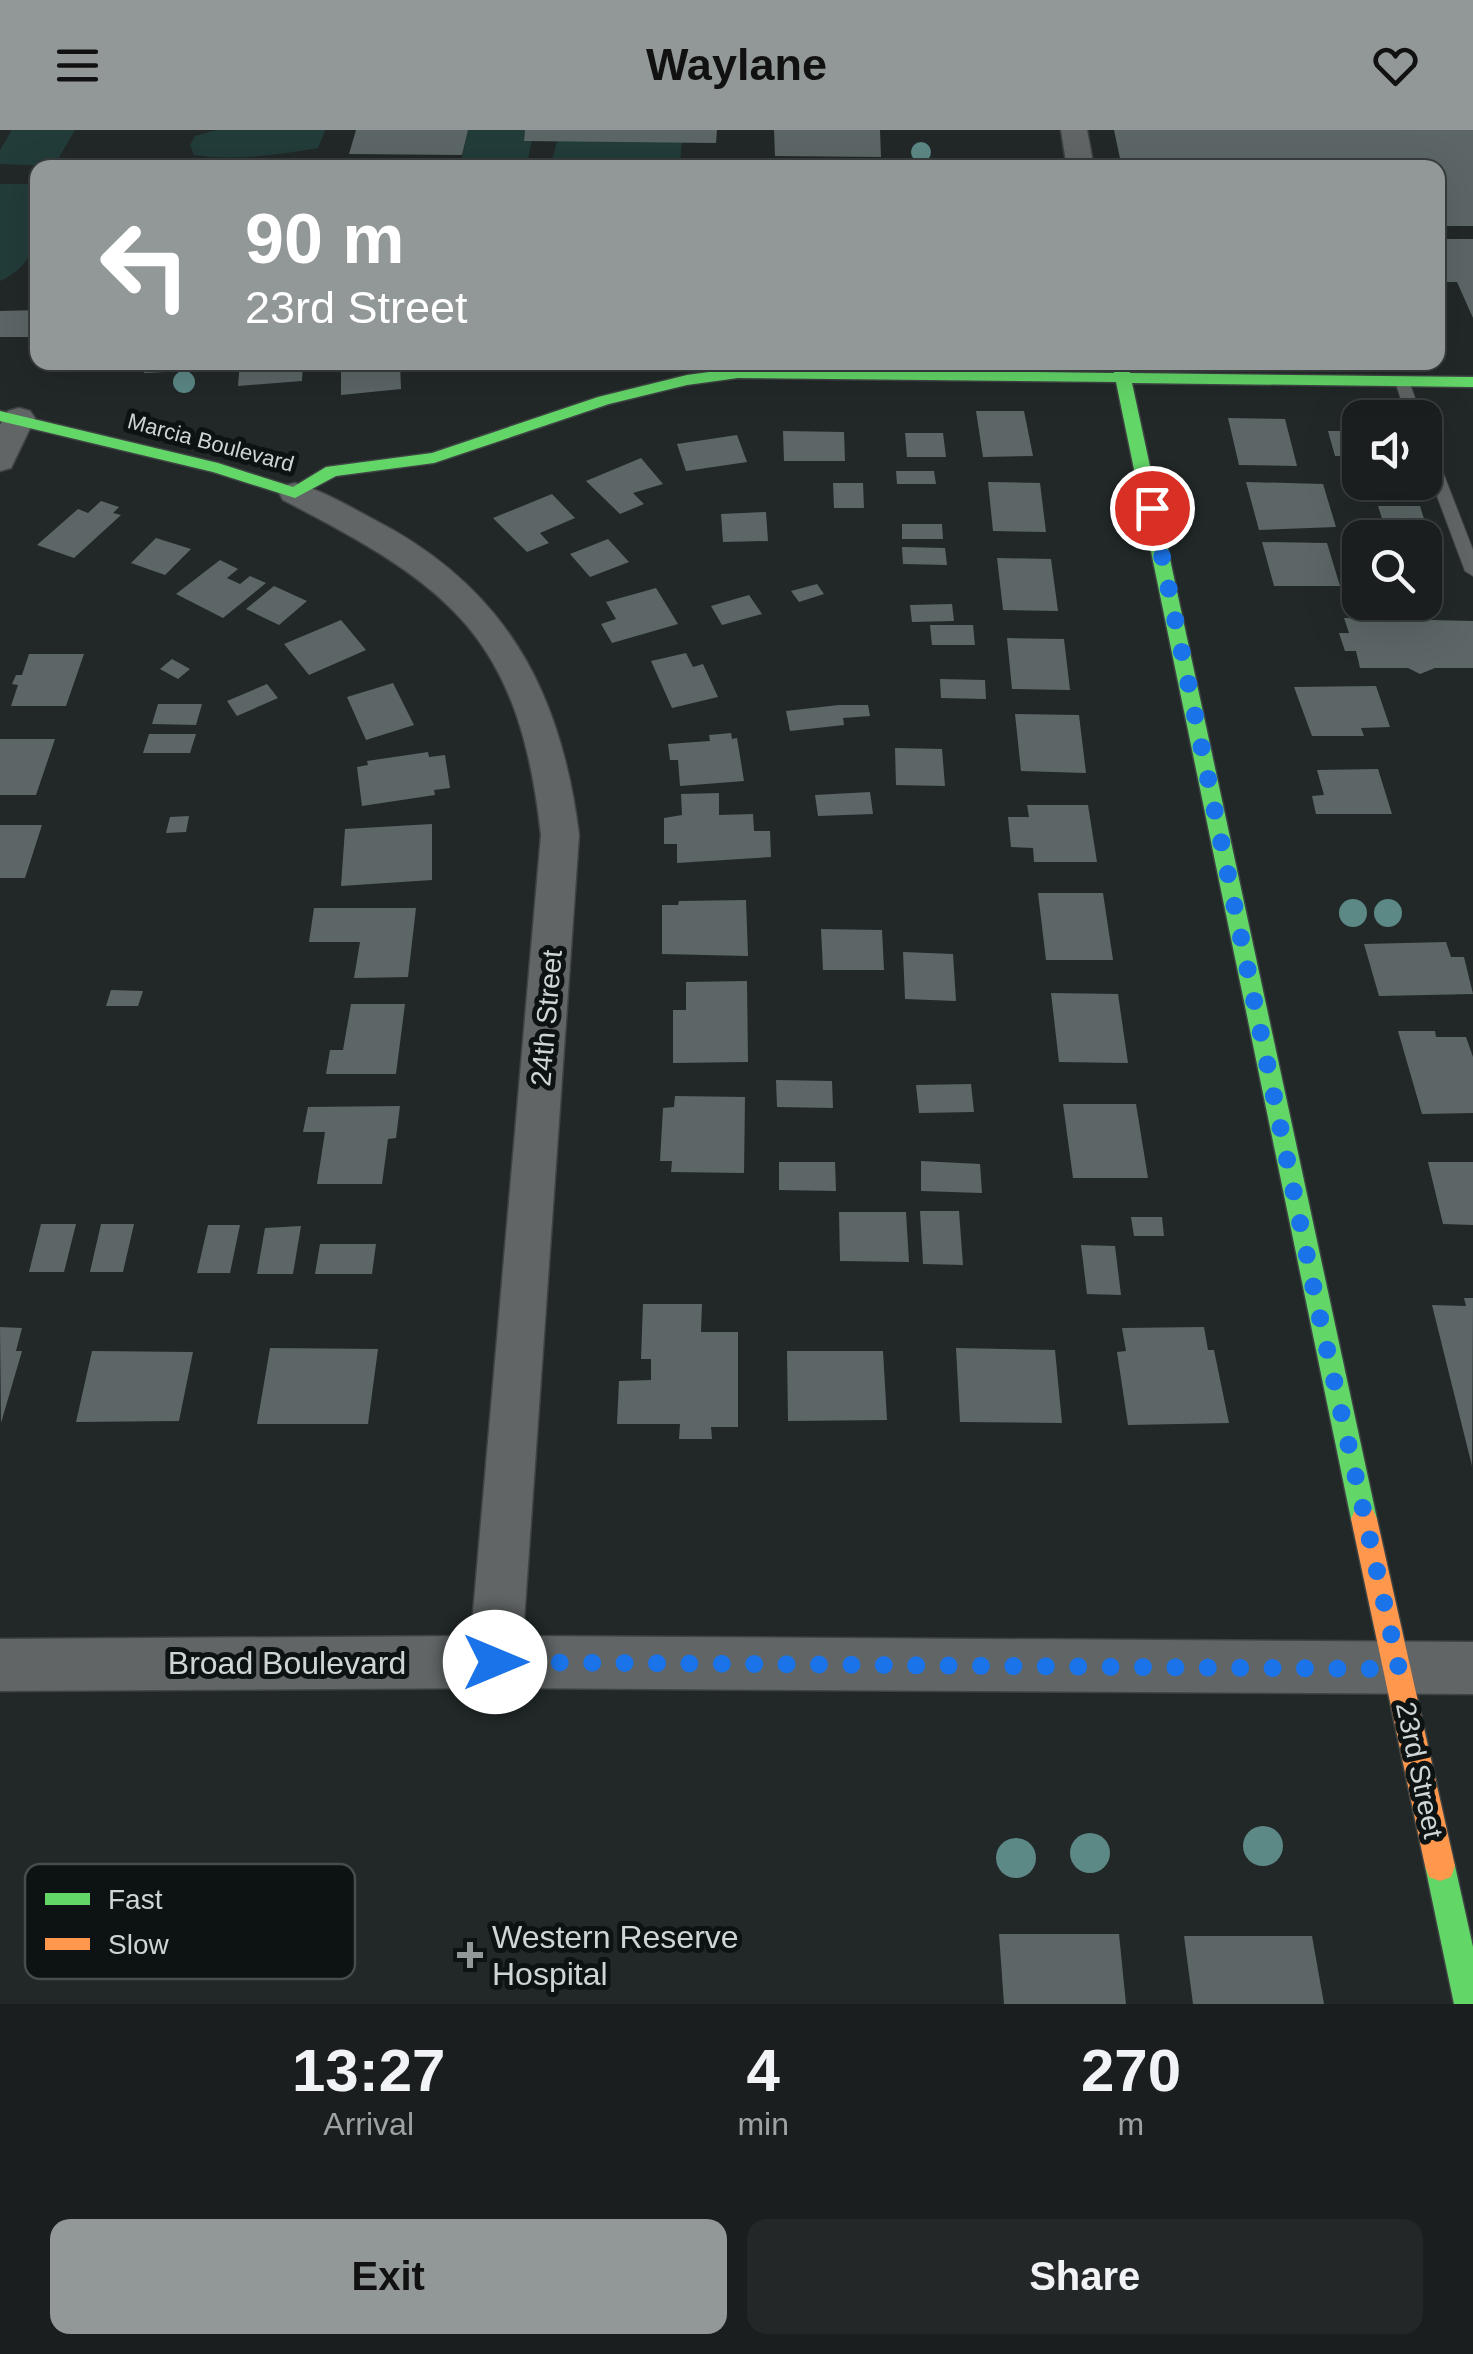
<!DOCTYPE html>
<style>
:root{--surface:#1a1e1e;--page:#232727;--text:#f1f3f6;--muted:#9fa2a4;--line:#383c3c;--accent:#929898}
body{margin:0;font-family:Helvetica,sans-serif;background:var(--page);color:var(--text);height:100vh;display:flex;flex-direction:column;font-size:38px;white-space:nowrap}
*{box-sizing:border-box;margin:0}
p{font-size:32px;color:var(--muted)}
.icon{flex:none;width:55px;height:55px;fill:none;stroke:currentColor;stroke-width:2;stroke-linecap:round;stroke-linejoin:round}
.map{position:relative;height:1874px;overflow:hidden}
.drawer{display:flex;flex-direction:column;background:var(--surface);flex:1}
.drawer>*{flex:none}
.hud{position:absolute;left:30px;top:30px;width:1415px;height:210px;border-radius:20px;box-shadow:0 10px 40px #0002,0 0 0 2px var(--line);background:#929898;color:#fff;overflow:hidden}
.tools{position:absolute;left:1342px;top:270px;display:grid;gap:20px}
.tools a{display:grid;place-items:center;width:100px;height:100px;border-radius:20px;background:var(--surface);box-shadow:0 10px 40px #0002,0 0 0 2px var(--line);font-size:50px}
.pin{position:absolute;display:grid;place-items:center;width:85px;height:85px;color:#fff;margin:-42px;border:5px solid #fff;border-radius:50%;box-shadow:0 2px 10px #0007}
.me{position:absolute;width:110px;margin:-55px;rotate:90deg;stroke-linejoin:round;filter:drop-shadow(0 0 8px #0008)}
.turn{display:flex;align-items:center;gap:35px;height:210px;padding:0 50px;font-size:45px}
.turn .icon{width:130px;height:130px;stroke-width:2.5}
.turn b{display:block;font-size:70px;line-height:85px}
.eta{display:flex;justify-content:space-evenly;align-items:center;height:170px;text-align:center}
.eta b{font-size:60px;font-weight:700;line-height:70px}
.button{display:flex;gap:20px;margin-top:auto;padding:20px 50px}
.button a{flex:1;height:115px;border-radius:20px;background:var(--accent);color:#111;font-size:40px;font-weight:700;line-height:115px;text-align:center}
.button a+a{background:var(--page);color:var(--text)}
header{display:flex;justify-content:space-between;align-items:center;height:130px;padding:0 50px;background:var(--accent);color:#111;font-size:45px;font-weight:700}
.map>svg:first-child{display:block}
.green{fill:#223c3a}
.building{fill:#5c6666}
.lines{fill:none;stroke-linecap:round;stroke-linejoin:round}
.lane-casing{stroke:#3e4343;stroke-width:2}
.street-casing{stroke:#3e4343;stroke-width:3}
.fast-casing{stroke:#3e4343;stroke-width:3}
.slow-casing{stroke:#3e4343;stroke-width:3}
.lane{fill:#616565;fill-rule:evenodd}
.street{fill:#616565;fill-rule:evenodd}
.fast{fill:#63d668;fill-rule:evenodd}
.slow{fill:#ff974d;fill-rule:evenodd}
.tree{fill:#5c8885}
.route{stroke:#1a73e8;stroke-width:18;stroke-dasharray:0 32.4}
.poi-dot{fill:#929898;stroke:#0d1212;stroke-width:4}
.labels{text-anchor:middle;stroke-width:10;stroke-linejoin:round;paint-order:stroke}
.far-street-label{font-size:22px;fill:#ced5d5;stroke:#0d1212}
.street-label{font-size:28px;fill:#ced5d5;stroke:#0d1212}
.near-street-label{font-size:32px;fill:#ced5d5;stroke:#0d1212}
.near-poi-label{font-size:32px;fill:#ced5d5;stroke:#0d1212;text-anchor:start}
.key{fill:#0d1212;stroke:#474c4c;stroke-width:2.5}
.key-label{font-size:28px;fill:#ced5d5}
</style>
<header><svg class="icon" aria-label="menu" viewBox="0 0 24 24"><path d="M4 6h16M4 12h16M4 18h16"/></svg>Waylane<svg class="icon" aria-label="heart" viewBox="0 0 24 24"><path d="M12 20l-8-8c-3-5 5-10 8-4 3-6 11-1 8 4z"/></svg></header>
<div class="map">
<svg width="1473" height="1874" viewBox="0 0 1473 1874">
<rect width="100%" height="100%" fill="#222828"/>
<!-- green -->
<path class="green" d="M12 0H75L54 36 0 34V20Z
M217 0H324L325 1 318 18C277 25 235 31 194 25L190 15 195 6Z
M468 0H525L524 10 532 11 527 33 461 32Z
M557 11 682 12 680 33 552 31Z
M0 54H38C38 95 44 130 0 151Z"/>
<!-- building -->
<path class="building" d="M356 0H468L462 25 349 24Z
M525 0H717L716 13 524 11Z
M774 0H880L881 27 775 26Z
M1114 0H1473V96H1438V38H1122Z
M1438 109H1473V188L1457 152H1438Z
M38 180V207H0V181Z
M146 232H208L207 240 144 243Z
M240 232H303L302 251 238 256Z
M352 232 400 233 401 259 341 265V238L352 237Z
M431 232H483V235L434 242Z
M976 281H1024L1033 326 983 327Z
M1228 288 1285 289 1297 336 1239 335Z
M783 301 844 302 845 331H784Z
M1328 301H1360V326H1335Z
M905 303H943L946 327H907Z
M737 305 747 332 686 341 677 314Z
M641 328 663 354 633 363 644 374 620 384 586 351Z
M896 341H934L936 354H897Z
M988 352 1040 353 1046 402 993 401Z
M1246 352 1323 354 1336 397 1259 400Z
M833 353H863L864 378H834Z
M552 364 575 388 540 403 549 413 527 422 493 388Z
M101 371 119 377 113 383 121 385 74 428 37 415 78 379 88 383Z
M1378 376H1420L1429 405 1387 404Z
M766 382 768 411 723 412 721 384Z
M902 394H942L943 409H902Z
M156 408 191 419 165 445 131 433Z
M608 409 629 432 590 447 570 424Z
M1262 412 1327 413 1340 456H1274Z
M902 417 945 418 947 435 903 434Z
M997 428 1051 429 1058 481 1003 480Z
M220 430 238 439 227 448 240 454 250 446 266 453 223 488 176 464Z
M817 454 824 464 799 472 791 461Z
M274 456 307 471 279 495 246 479Z
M656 458 678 494 612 513 601 494 616 489 606 472Z
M749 465 762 484 722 495 711 476Z
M952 474 954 491 912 492 910 475Z
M1344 488 1473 491V538H1435L1420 544 1408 538H1360L1356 521H1345L1339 503H1349Z
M341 490 366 520 309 545 284 514Z
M930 495H973L975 515H932Z
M1007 508 1064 509 1070 560 1012 559Z
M686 523 693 537 703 534 718 567 672 578 651 531Z
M29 524H84L66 576H11L18 555 12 554 16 545H22Z
M172 529 190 539 178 549 160 539Z
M940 549 985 550 986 569 941 568Z
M393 553 414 595 366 610 347 567Z
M267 554 278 568 237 586 227 571Z
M1376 556 1390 597 1361 598 1364 606H1312L1294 557Z
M158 574H202L196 595 152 594Z
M839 575H868L870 586 843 588 844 595 790 601 786 581Z
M1015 584 1079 585 1086 643 1021 641Z
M731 603 732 609 737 608 744 651 680 656 678 630H670L668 614 710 611 709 605Z
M149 604H196L190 623H143Z
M0 609H55L36 665H0Z
M895 618 942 619 945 656 896 655Z
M428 622 429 627 445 625 450 658 434 660 435 665 362 676 357 637 368 635 367 631Z
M1378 639 1392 684H1316L1312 666 1324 665 1317 640Z
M870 662 873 684 818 686 815 665Z
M719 663V685L753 684 754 701H770L771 727 677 733V714H664V688L682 685 681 664Z
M1027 675H1088L1097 732H1034L1033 718 1011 717 1008 687H1029Z
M189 686 186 702 166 703 170 687Z
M432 694V750L341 756 345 699Z
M0 695H42L25 748H0Z
M1038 763H1103L1113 830H1046Z
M746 770 748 826 662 824V775H678L679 771Z
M314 778H416L408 847 354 848 360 812H309Z
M821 799 882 800 884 840H823Z
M1446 812 1451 827H1464L1473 864 1379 866 1364 814Z
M903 822 953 824 956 871 905 869Z
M747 851 748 932 673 933V880H686V852Z
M111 860 143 861 138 876H106Z
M1051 863 1118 864 1128 933 1059 932Z
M351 874H405L396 944H326L330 920H343Z
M1398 901H1435L1436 907H1466L1473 927V983L1422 984Z
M776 950 832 951 833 978 777 977Z
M971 954 974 982 919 983 916 955Z
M675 966 745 967 744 1043 671 1042 672 1031H660L663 978 674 977Z
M1063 974H1136L1148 1048H1073Z
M400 976 396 1008 388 1009 382 1054H317L325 1002H303L308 977Z
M921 1031 980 1034 982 1063 921 1061Z
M779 1032H835L836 1061 779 1060Z
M1428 1032H1473V1095L1443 1094Z
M920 1081H959L963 1135 923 1134Z
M839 1082H906L909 1132 840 1131Z
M1131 1087H1162L1164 1106H1134Z
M41 1094H76L64 1142H29Z
M101 1094H134L123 1142H90Z
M208 1095H240L230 1143H197Z
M301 1096 293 1144H257L265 1098Z
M320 1114H376L372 1144H315Z
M1081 1115 1115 1116 1121 1165 1087 1164Z
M1464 1168H1473L1472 1336 1432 1175 1466 1176Z
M643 1174H702L701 1202H738V1297H711L712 1309H679L680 1294H617L619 1251 651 1250V1229H641Z
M0 1197 22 1198 16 1221H22L1 1293Z
M1204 1197 1208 1220H1214L1229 1293 1128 1295 1117 1222 1126 1221 1122 1198Z
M270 1218 378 1219 368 1294H257Z
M956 1218 1055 1220 1062 1293 960 1292Z
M92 1221 193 1222 179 1291 76 1292Z
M787 1221H883L887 1290 788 1291Z
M999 1804H1119L1126 1874H1004Z
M1184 1806H1312L1324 1874H1193Z"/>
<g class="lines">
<defs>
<path id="lane" d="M1402 247 1409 251 1422 288H1407L1395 251Z
M1425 309 1432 314 1473 420V446L1465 441 1425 334Z"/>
<path id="street" d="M1061 0H1087L1094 38H1067Z
M19 278 30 281 35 288 11 338 0 341V295L8 281Z
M295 353C321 360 347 375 371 388 505 456 561 560 579 705L523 1506 1473 1512V1564L495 1558 0 1561V1509L471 1506 541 705C519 507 452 457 283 370L279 363 283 356Z"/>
<path id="fast" d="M1112 232H1128L1130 243 1473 247V257L1132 253 1377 1389 1373 1398 1364 1402 1355 1398 1351 1389 1116 252 738 248 687 255 609 274 434 333 336 346 295 368 213 342 0 291V281L218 333 293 357 326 337 432 323 598 267 687 245 738 238 1114 243Z
M1440 1721 1451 1725 1455 1736 1473 1817V1874H1454L1425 1736 1429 1725Z"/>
<path id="slow" d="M1364 1376 1373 1380 1377 1389 1455 1736 1451 1747 1440 1751 1429 1747 1425 1736 1351 1389 1355 1380Z"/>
</defs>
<!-- lane casing -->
<use href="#lane" class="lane-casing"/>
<!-- street casing -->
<use href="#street" class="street-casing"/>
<!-- fast casing -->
<use href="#fast" class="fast-casing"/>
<!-- slow casing -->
<use href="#slow" class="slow-casing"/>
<!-- lane -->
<use href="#lane" class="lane"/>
<!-- street -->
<use href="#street" class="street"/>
<!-- fast -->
<use href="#fast" class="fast"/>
<!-- slow -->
<use href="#slow" class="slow"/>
</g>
<!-- trees -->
<g class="tree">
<circle cx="921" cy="22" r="10"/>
<circle cx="184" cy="252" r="11"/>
<circle cx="1353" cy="783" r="14"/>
<circle cx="1388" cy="783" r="14"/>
<circle cx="1263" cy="1716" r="20"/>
<circle cx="1090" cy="1723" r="20"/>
<circle cx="1016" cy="1728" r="20"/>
</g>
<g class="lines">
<!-- route -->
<path class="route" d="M495 1532 1399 1539 1318 1179 1152 378"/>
</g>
<!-- markers -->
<path class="poi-dot" d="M465 1810h10v10h10v10h-10v10h-10v-10h-10v-10h10z"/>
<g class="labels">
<!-- far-street labels -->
<g class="far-street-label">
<text transform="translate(211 312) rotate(15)" y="8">Marcia Boulevard</text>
</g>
<!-- street labels -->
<g class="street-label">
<text transform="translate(546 888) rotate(-85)" y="10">24th Street</text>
<text transform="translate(1420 1640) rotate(78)" y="10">23rd Street</text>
</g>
<!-- near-street labels -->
<g class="near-street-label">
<text x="287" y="1544">Broad Boulevard</text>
</g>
<!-- near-poi labels -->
<g class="near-poi-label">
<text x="492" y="1818">Western Reserve<tspan x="492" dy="37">Hospital</tspan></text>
</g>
</g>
<!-- legend -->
<rect x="25" y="1734" width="330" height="115" rx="15" class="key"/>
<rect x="45" y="1763" width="45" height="12" fill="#63d668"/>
<rect x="45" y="1808" width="45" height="12" fill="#ff974d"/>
<g class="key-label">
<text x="108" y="1779">Fast</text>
<text x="108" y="1824">Slow</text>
</g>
</svg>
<div class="tools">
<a><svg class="icon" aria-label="sound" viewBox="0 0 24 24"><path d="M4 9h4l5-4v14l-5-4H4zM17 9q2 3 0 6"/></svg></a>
<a><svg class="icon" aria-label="search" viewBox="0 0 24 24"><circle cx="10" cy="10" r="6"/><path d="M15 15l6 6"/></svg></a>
</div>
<div class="pin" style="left:1152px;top:378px;background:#d93025"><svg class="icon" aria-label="arrive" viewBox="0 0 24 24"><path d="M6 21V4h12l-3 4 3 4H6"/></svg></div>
<svg class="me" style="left:495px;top:1532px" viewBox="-20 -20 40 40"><circle r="19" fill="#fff"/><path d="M0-13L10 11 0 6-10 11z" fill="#1a73e8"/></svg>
<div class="hud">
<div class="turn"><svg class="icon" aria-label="left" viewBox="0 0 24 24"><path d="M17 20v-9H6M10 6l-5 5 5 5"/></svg><div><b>90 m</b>23rd Street</div></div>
</div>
</div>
<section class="drawer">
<div class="eta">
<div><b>13:27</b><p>Arrival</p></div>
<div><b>4</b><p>min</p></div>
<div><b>270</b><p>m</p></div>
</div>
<div class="button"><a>Exit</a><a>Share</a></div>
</section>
